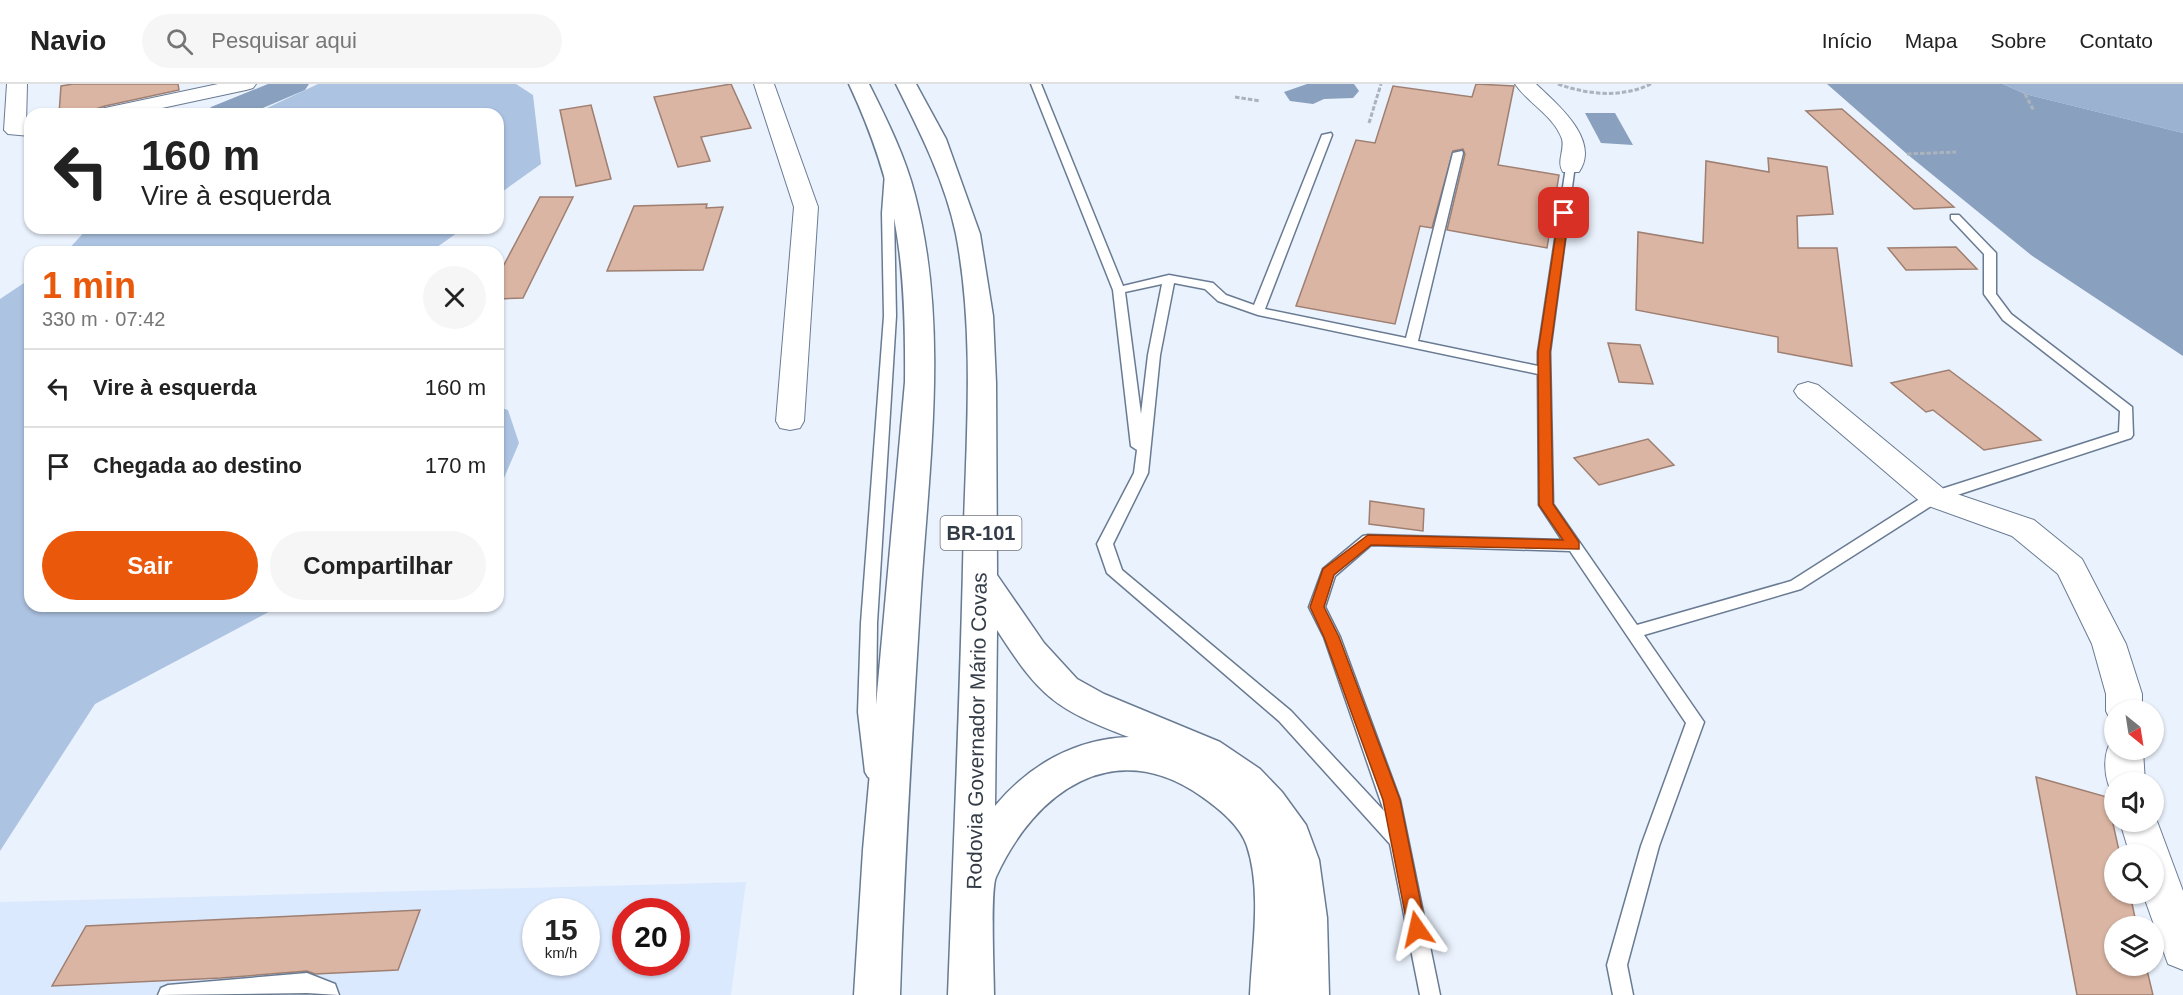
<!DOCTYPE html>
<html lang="pt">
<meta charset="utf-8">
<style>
:root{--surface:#fff;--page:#f6f6f6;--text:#222;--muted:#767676;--line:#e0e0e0;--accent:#ea580c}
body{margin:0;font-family:Helvetica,sans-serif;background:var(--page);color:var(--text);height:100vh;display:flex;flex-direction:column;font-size:22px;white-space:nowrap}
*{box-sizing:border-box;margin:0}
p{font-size:20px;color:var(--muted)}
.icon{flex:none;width:33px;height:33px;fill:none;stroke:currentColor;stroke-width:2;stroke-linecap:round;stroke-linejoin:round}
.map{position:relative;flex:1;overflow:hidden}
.side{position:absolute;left:24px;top:162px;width:480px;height:366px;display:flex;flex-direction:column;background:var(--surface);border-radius:18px;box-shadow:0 2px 4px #0004}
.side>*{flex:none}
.guide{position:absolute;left:24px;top:24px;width:480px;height:126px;border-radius:18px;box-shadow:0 2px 4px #0004;background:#fff;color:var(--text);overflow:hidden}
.needle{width:39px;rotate:150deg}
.tools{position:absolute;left:2104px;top:616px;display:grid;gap:12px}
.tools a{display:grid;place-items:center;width:60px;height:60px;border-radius:50%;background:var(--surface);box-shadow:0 2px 4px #0004;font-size:30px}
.speed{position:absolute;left:522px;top:814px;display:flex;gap:12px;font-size:30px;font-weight:700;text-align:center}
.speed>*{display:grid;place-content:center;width:78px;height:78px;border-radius:50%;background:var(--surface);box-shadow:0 2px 4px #0004;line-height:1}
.speed small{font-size:15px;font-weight:400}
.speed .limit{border:9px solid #d22;background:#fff;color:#111}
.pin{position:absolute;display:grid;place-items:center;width:51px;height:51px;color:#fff;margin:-26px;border-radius:12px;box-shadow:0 3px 9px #0006}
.me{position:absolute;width:66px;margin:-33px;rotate:349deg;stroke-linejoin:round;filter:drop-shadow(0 0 4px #0008)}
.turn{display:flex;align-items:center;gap:21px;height:126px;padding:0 18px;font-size:27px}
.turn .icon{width:78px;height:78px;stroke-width:2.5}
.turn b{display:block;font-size:42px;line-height:51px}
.round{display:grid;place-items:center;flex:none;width:63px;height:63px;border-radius:32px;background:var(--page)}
.headline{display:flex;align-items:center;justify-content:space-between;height:102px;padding:0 18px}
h1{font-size:36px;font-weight:800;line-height:45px;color:var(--accent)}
.action{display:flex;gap:12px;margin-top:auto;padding:12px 18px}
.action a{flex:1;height:69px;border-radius:36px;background:var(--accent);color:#fff;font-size:24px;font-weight:800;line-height:69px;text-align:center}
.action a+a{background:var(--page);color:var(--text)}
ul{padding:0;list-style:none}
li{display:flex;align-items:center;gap:18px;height:78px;padding:0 18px;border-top:2px solid var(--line)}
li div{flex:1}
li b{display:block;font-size:22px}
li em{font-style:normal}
header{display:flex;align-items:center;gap:36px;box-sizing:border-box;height:84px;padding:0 30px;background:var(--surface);border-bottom:2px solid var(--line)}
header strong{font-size:28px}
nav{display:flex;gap:33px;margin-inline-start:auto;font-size:21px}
.search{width:420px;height:54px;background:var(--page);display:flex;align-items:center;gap:15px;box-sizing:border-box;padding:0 21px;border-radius:33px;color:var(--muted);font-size:22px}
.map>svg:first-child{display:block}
.built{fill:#dbe9fe;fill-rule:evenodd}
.green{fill:#adc3e2}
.forest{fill:#9bb2d1}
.water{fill:#89a0be}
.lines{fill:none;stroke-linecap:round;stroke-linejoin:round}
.river{fill:#89a0be;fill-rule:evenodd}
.building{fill:#dbb5a3;stroke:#9e7f71;stroke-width:1.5}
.lane-casing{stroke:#697b93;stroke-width:3}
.street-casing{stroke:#697b93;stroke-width:2}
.highway-casing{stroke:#697b93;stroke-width:3}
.path{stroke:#abb3be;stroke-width:3;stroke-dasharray:4.5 2;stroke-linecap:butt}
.lane{fill:#fff;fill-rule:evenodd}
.street{fill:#fff;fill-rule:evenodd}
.highway{fill:#fff;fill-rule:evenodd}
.route{fill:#ea580c;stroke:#983908;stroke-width:1.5}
.labels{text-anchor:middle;stroke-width:6;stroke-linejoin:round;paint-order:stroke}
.shield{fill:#fff;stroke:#71767e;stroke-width:1.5}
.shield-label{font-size:20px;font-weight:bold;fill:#343c47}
.street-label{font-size:21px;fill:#343c47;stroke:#fff}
</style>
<header>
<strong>Navio</strong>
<div class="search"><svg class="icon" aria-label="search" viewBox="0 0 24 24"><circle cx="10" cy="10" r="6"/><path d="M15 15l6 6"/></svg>Pesquisar aqui</div>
<nav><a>Início</a><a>Mapa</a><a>Sobre</a><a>Contato</a></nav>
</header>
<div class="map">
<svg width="2183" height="911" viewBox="0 0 2183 911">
<rect width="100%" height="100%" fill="#eaf2fd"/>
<!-- built -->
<path class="built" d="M746 798 731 911H0V818ZM536 828H586V879H536ZM626 828H676V879H626Z"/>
<!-- green -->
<path class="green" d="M318 0H516L533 11 541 80 499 110 498 117V30H254Z
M88 144H464L430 168H66Z
M30 195V522H280L95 620 0 767V215Z
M498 323 508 326 519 359 498 408Z"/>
<!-- forest -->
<path class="forest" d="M2003 0H2183V49L2025 10Z"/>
<!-- water -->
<path class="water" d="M1307 0H1354L1359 7 1353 14 1324 15 1313 20 1290 17 1284 8Z
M1827 0H2003L2025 10 2183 49V272L2031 171 1907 70Z
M1585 29H1615L1633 61 1601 59Z"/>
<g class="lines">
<!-- river -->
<path class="river" d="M268 0H309L305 6 249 30H206L211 23Z"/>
</g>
<!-- building -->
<path class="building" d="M73 0H178L179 6 105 22 80 30H59L61 2Z
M731 0 751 44 701 53 710 77 678 83 654 13Z
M1476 0 1514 2 1498 81 1559 91 1547 164 1447 146 1465 70 1463 65 1453 67 1432 144 1420 142 1395 240 1296 222 1356 56 1375 59 1393 2 1472 13Z
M591 21 611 95 576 102 560 26Z
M1842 25 1954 123 1914 125 1806 27Z
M1768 74 1827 83 1833 130 1797 132 1798 164H1837L1852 282 1778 268V253L1636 226 1638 148 1703 159 1706 77 1769 88Z
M540 113H573L523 214 498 215V192Z
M707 120 706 124 723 123 703 186 607 187 634 122Z
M1956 163 1977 185 1906 186 1888 164Z
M1608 259 1640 261 1653 300 1619 298Z
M1949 286 2000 324 2041 356 1984 366 1933 326 1926 328 1891 299Z
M1648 355 1674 381 1599 401 1574 374Z
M1370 417 1424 425 1423 447 1369 440Z
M2036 693 2107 713 2120 771H2115V810H2130L2137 843H2115V882H2146L2153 911H2077Z
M420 826 398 886 315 890 307 887 221 894 52 902 86 842Z"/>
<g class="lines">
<defs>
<path id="lane" d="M1031 0H1041L1123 202 1169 191 1213 199 1226 211 1254 221 1322 51 1331 49 1332 51 1265 225 1406 254 1453 69 1462 67 1463 69 1418 257 1538 282V268L1566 83 1575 81 1550 268 1553 420 1637 541 1791 497 1929 409 2119 348 2120 327 2003 236 1984 210V170L1951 135V131H1959L1996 169V210L2011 230 2132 323 2133 351 2131 354 1939 417 1801 505 1644 551 1704 638 1659 762 1627 881 1633 911H1613L1607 881 1641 762 1686 639 1570 467 1371 461 1335 492 1325 523 1340 553 1400 716 1440 911H1420L1390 760 1279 637 1107 489 1097 460 1134 389 1137 366 1131 362 1113 206ZM1174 199 1205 205 1218 217 1258 231 1538 290 1539 421 1562 456 1368 451 1363 452 1323 485 1309 523 1324 553 1384 727 1291 627 1122 486 1113 460 1148 389 1160 271ZM1162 200 1148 271 1141 330 1125 208Z
M890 86 895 89 894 129 896 232 877 539 876 628 883 688 880 693 874 696 868 693 865 688 858 628 861 539 884 232 882 129 885 89Z
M307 889 335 900 339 911 307 909 158 911 161 904 168 901Z"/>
<path id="street" d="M7 0H27L26 40H30V52L8 50 4 46Z
M218 0H256L253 4 246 6 134 30H95L98 26 105 24Z
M754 0H774L818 123 804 337 800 344 790 346 780 344 776 337 794 123Z
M1515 0H1536C1557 20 1601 56 1579 88H1563C1556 78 1565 66 1562 55 1554 32 1528 19 1515 0Z
M1808 298 1818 301 1945 406 2034 436 2082 475 2126 560 2142 610V627H2115V639L2111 637 2106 627V610L2092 560 2058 490 2012 452 1923 420 1798 313 1794 307 1798 301Z
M2115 654V666H2143L2145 699H2115V711C2103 701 2101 663 2115 654Z
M2154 729 2183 807V886L2168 880 2143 810H2154V771H2130L2120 738H2154Z"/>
<path id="highway" d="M849 0H869C887 36 905 72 915 111 950 244 928 387 920 522 912 652 904 781 900 911H854L863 766 905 298C906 181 899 107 849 0Z
M896 0H916L946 55 980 150 993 232 996 299 997 491 1044 559 1077 595 1104 610 1220 658 1260 685 1282 708 1306 741 1319 776 1327 834 1329 911H1250C1252 864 1262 807 1247 762 1240 741 1218 724 1201 712 1114 651 1035 707 996 793 990 806 994 891 994 911H948C954 753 961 596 964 438 967 343 974 244 956 150 945 97 920 48 896 0ZM997 546C1040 613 1055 625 1129 653 1075 655 1029 681 995 722Z"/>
</defs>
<!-- lane casing -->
<use href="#lane" class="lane-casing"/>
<!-- street casing -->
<use href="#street" class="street-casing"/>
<!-- highway casing -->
<use href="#highway" class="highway-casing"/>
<!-- path -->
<path class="path" d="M1558 0C1589 11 1621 14 1651 0
M2025 10 2034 27
M1235 13 1260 17
M1369 39 1381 0
M1907 70 1956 68"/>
<!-- lane -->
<use href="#lane" class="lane"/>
<!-- street -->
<use href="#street" class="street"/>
<!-- highway -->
<use href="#highway" class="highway"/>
</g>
<!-- route -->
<path class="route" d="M1564 126 1569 129 1550 268 1553 420 1579 458V465L1371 461 1334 491 1324 523 1339 553 1400 716 1426 845 1423 851 1417 853 1411 851 1408 845 1383 716 1324 553 1310 523 1323 485 1368 451 1563 456 1539 421 1538 268 1559 129Z"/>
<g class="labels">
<!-- shield labels -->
<rect class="shield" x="940.5" y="432" width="81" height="34" rx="4.5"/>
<g class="shield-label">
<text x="981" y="456">BR-101</text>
</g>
<!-- street labels -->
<g class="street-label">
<text transform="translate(977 647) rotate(-89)" y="7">Rodovia Governador Mário Covas</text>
</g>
</g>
</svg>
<div class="tools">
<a><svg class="needle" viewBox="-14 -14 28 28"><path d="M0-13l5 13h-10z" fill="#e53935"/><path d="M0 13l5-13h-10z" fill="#767676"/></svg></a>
<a><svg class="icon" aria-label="sound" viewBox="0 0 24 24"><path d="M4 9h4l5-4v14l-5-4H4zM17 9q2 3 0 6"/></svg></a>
<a><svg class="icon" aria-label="search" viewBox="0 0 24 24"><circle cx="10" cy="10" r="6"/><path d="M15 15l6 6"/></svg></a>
<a><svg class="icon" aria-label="layers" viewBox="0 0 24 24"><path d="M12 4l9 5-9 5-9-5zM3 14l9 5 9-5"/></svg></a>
</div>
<div class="speed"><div>15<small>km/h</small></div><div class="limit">20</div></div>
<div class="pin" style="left:1564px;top:129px;background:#d93025"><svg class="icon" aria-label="arrive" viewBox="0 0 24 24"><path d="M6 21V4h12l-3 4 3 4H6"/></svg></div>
<svg class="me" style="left:1417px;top:845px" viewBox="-20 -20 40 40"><path d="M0-17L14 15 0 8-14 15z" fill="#ea580c" stroke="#fff" stroke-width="4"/></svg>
<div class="guide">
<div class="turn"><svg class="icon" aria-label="left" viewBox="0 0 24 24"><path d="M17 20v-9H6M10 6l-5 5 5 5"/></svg><div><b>160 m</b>Vire à esquerda</div></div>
</div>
<section class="side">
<div class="headline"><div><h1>1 min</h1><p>330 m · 07:42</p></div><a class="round"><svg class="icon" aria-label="close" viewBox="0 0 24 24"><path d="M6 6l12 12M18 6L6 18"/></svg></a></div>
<ul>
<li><svg class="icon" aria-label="left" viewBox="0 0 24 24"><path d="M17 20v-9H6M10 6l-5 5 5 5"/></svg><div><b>Vire à esquerda</b></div><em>160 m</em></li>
<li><svg class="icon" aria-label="arrive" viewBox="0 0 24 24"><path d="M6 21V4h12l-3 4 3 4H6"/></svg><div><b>Chegada ao destino</b></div><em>170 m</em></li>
</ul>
<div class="action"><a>Sair</a><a>Compartilhar</a></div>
</section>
</div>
